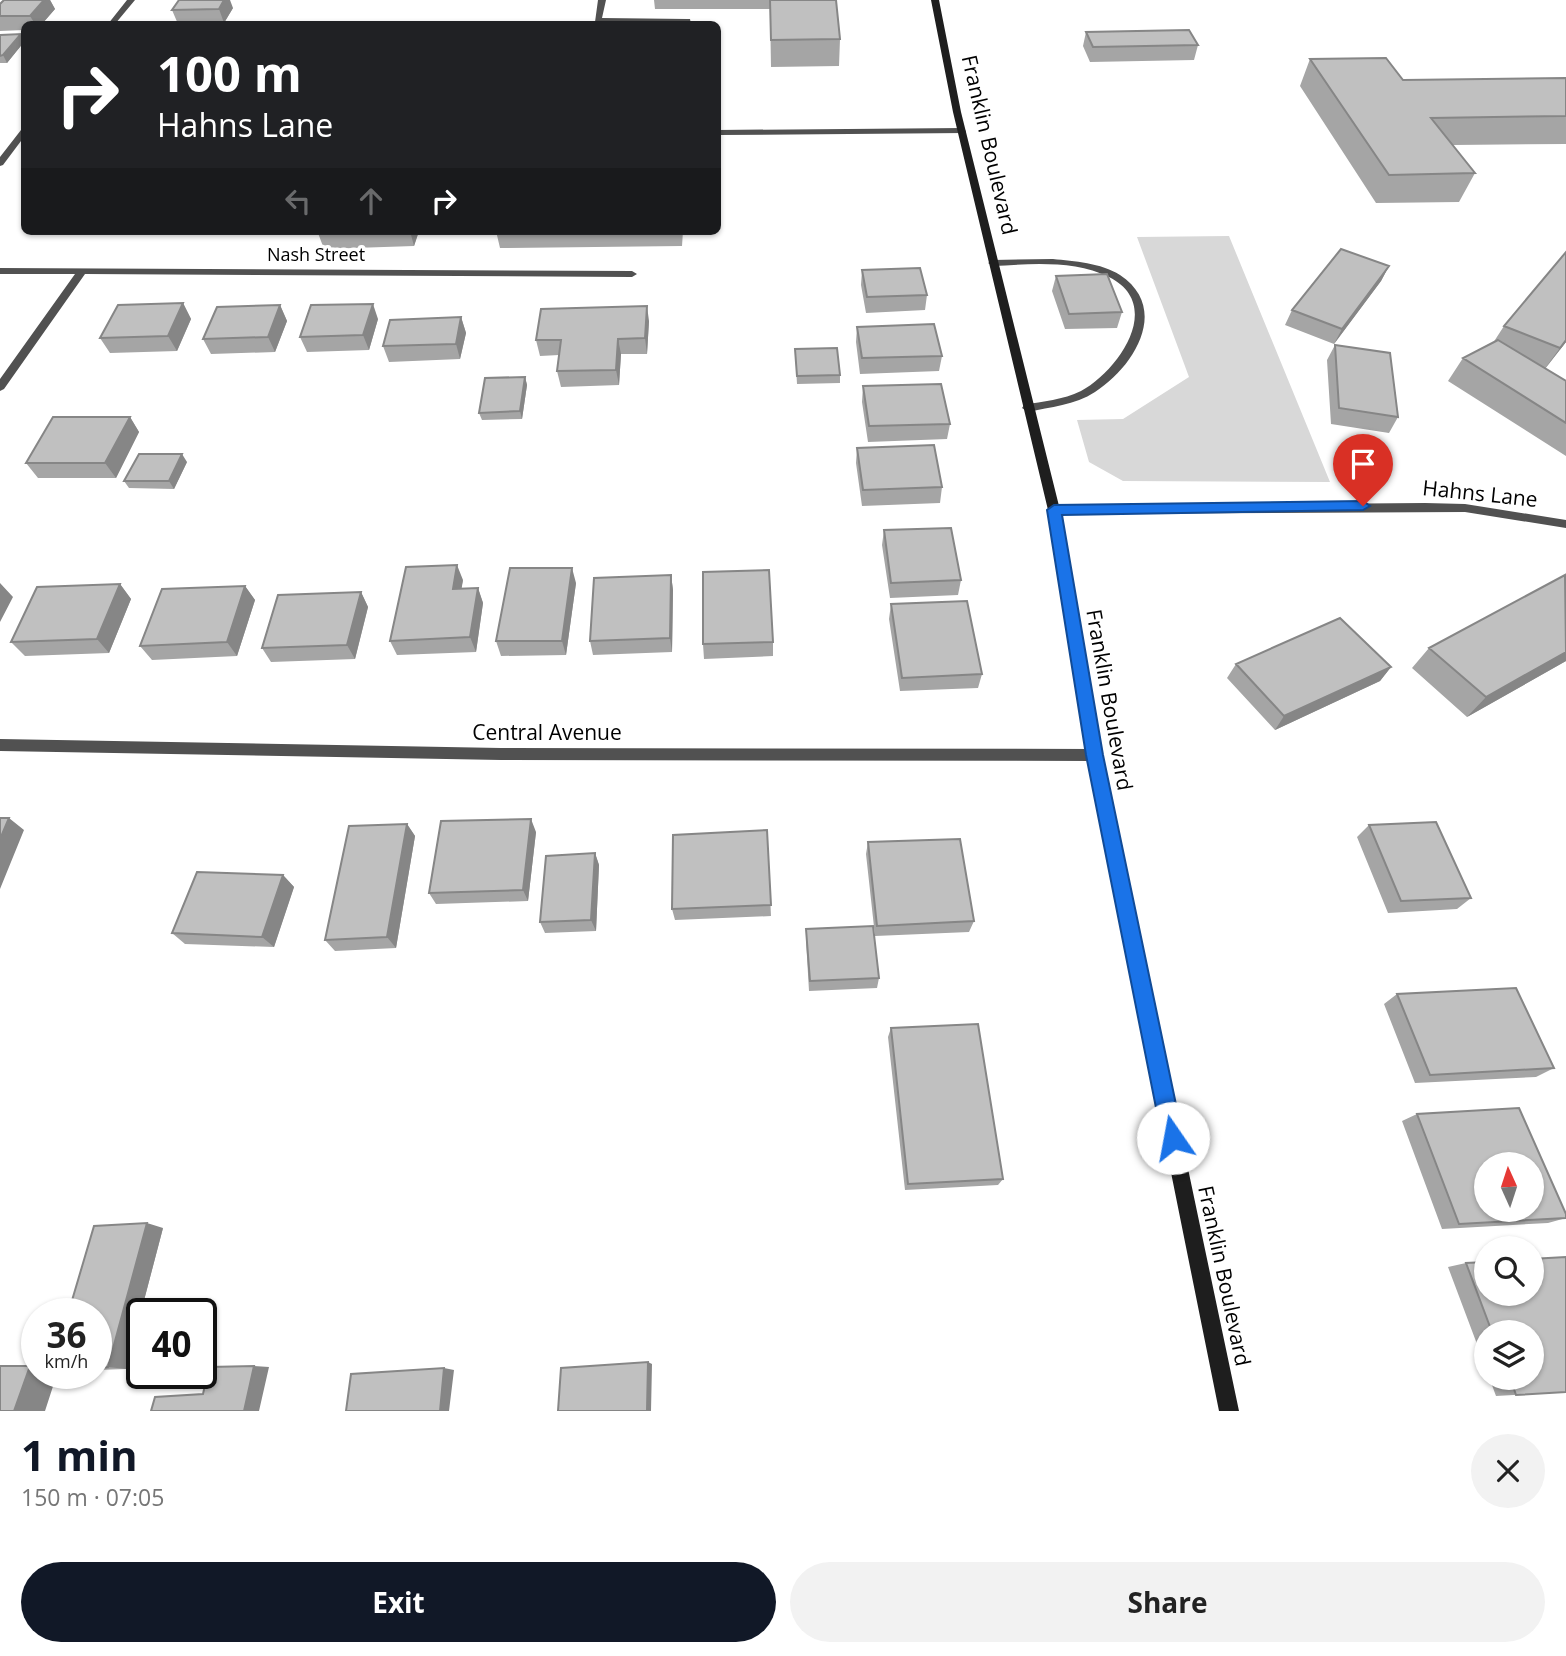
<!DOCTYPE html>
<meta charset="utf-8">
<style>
:root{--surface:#fff;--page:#f2f2f2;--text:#222;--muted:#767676;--accent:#111827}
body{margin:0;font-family:"Open Sans",sans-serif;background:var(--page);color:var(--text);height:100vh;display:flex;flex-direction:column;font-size:26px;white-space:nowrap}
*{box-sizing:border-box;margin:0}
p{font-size:23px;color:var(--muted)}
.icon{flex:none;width:38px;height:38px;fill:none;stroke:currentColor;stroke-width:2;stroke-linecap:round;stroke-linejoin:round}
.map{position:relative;height:1411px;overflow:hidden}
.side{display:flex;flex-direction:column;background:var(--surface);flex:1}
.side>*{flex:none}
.hud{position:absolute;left:21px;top:21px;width:700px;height:214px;border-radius:10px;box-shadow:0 2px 5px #0004;background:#202124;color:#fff;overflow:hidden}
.needle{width:46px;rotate:357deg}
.controls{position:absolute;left:1474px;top:1152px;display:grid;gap:14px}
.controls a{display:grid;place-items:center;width:70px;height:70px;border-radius:50%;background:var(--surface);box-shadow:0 2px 5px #0004;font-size:35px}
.speed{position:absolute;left:21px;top:1298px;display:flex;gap:14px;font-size:35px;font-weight:700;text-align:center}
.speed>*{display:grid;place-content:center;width:91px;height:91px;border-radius:50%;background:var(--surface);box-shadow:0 2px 5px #0004;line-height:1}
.speed small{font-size:18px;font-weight:400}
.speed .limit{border:4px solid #111;border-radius:10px;background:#fff;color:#111}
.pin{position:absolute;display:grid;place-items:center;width:60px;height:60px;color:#fff;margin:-72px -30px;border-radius:50% 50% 50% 0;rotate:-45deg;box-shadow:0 0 7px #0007}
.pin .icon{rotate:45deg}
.me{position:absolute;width:77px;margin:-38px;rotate:348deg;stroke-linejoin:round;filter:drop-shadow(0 0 5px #0008)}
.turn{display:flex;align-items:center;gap:24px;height:147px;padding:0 21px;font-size:32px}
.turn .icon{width:91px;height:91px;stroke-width:2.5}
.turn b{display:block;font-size:49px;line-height:60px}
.lanes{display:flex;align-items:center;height:66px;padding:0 21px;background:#0003;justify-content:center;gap:35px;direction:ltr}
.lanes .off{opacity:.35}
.round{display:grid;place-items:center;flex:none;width:74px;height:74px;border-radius:37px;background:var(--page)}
.summary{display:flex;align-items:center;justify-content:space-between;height:119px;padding:0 21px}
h1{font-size:42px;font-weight:700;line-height:52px;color:var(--accent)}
.cta{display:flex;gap:14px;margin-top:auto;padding:14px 21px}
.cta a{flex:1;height:80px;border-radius:42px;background:var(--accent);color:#fff;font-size:28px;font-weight:700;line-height:80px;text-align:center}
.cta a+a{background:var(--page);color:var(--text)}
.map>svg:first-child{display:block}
.green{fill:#d8d8d8}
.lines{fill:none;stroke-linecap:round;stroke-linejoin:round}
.lane{fill:#515151;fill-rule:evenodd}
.street{fill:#515151;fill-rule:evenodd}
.secondary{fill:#1e1e1e;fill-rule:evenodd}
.wall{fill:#a5a5a5}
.shaded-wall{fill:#868686}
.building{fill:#c0c0c0;stroke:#868686;stroke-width:2;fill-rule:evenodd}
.route{fill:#1a73e8;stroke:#114b97;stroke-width:2}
.labels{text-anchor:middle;stroke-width:7;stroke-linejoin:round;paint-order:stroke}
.far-street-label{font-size:18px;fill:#000;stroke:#fff}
.street-label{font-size:21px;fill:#000;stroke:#fff}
</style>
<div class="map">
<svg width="1566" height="1411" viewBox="0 0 1566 1411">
<rect width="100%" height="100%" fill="#fff"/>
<!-- green -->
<path class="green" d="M1229 236 1330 482 1123 481 1089 462 1077 420 1123 419 1189 377 1137 237Z"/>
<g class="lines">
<!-- lane -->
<path class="lane" d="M598 0H606L602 18 687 19H690L691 24 595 22Z
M962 128 966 131 965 133 718 135V130Z
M1053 259C1074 261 1101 263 1120 275 1171 309 1133 368 1095 392 1075 405 1050 407 1028 412L1022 408 1024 405C1043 401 1063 400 1081 391 1118 371 1165 305 1109 277 1074 260 1031 264 993 266L988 263 993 260Z"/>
<!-- street -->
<path class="street" d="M127 0H135L115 24H108Z
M21 130H24V137L3 165 0 166V157Z
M0 268 632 271 637 274 632 277 85 274 4 389 0 391V379L75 274H0Z
M1425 503 1465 504 1566 520V528L1465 512 1054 514 1048 510 1054 506Z
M0 739 501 748 1094 749 1099 751 1101 755 1099 759 1094 761 501 760 0 751Z"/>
<!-- secondary -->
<path class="secondary" d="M931 0H939L961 112 1060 510 1101 755 1239 1411H1219L1087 755 1048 510 953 112Z"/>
</g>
<!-- wall -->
<path class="wall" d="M4 0H68H50L55 9 42 24H24V30L0 31V4Z
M654 0H836L840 39 839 66 771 67 770 9H655Z
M233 8 224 23 178 24 172 10Z
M1086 32 1198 45 1194 60 1090 62 1083 46Z
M21 34 24 42 7 63H0V35Z
M1310 59 1403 80 1566 78V144L1453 145 1475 173 1459 202 1376 203 1300 86Z
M319 231H419L414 246 324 249 318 233Z
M496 231H683L682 246 500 248Z
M1566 252V342L1545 369 1566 381V456L1448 381 1463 358 1493 343 1504 326Z
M1389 266 1381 281 1334 344 1285 325 1292 310Z
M862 270 927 295 925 310 866 313 861 285Z
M1056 276 1122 312 1117 328 1065 329 1052 291Z
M183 303 191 319 177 351 110 353 100 338Z
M280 305 287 321 275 352 211 354 203 339Z
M461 317 466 333 460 359 389 362 383 346Z
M378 319 369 350 307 352 300 337Z
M649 321 647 354H621L619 385 561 387 557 371 559 355 540 356 536 340Z
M857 327 942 356 939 371 860 374 856 342Z
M1335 345 1398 417 1389 433 1331 424 1327 360Z
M795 349 840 375V383L797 384Z
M525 377 527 385 522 419 482 420 479 413Z
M863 386 950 424 947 439 868 442 862 402Z
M130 417 139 432 116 478H38L26 463Z
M857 448 942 487 940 503 862 506 856 463Z
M187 462 174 489 129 488 124 481Z
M884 530 961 580 958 595 890 598 882 545Z
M671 575 673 590 672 652 593 655 590 641Z
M463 580 461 589 478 588 483 603 476 652 397 655 390 641Z
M576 583 566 655 501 656 496 641Z
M120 584 131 599 109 653 25 656 11 642Z
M245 586 255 600 237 656 152 660 140 646Z
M361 592 368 607 355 659 271 662 262 648Z
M891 604 982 674 978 688 900 691 889 619Z
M773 642V656L704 659 703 644Z
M1429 648 1566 661 1467 717 1412 668Z
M1236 664 1391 667 1380 681 1275 730 1227 678Z
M407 824 415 836 396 948 335 951 325 940Z
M1369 825 1471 898 1457 909 1388 913 1357 837Z
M767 830 771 916 675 920 672 909Z
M536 832 528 901 436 904 429 893Z
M868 842 974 921 969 932 875 936 866 854Z
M595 853 599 865 596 931 545 933 540 922Z
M283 875 294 887 274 947 185 944 172 933Z
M806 929 879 978 877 988 809 991 806 940Z
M1397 994 1554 1068 1536 1077 1415 1083 1384 1004Z
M891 1028 1003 1179 998 1185 905 1190 888 1037Z
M1417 1114 1566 1218 1548 1223 1442 1229 1402 1121Z
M163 1228 126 1369 96 1370V1314Z
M1566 1257V1392L1496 1396 1489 1377H1531V1332H1486V1368L1448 1267 1466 1263 1486 1262V1293H1531V1259Z"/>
<!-- shaded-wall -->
<path class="shaded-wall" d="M44 0H50L55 9 42 24H35L30 16Z
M224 0H230L233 8 224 23 219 9Z
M21 34 24 42 7 63 3 55Z
M410 231H419L414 246Z
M1389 266 1381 281 1334 344 1342 329Z
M183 303 191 319 177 351 168 336Z
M373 304 378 319 369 350 363 335Z
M280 305 287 321 275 352 268 337Z
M647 306 649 321 647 354 645 338Z
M461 317 466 333 460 359 456 344Z
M618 339 621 354 619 385 616 370Z
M1566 340V342L1543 371 1560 348Z
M525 377 527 385 522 419 520 411Z
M130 417 139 432 116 478 105 463Z
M182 454 187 462 174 489 169 481Z
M457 565 463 580 459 604 453 589Z
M572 568 576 583 566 655 562 641Z
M671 575 673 590 672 652 670 638Z
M0 583 13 597 0 622Z
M120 584 131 599 109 653 97 639Z
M245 586 255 600 237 656 227 642Z
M478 588 483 603 476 652 470 637Z
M361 592 368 607 355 659 347 645Z
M1566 652V661L1467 717 1486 697Z
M1391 667 1380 681 1275 730 1284 716Z
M9 818 24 830 0 889V839Z
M531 819 536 832 528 901 523 890Z
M407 824 415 836 396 948 387 937Z
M595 853 599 865 596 931 591 920Z
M283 875 294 887 274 947 262 937Z
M147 1223 163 1228 126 1369 108 1367Z
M648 1362 652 1364 651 1411H647Z
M30 1366 37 1367V1374H57L45 1411H14Z
M254 1366 269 1367 259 1411H244Z
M444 1368 454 1370 449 1411H440Z"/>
<!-- building -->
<path class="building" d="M4 0H44L30 16H0V4Z
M179 0H224L219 9 172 10Z
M770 0H836L840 39 771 40Z
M1189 30 1198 45 1093 47 1086 32Z
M21 34 3 55 0 56V35Z
M1386 58 1403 80 1566 78V116L1431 118 1475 173 1389 175 1310 59Z
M319 231H399L318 233Z
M1341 249 1389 266 1342 329 1292 310Z
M1566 252V340L1560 348 1504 326Z
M920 268 927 295 867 297 862 270Z
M1107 274 1122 312 1069 314 1056 276Z
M183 303 168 336 100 338 118 305Z
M373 304 363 335 300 337 311 305Z
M280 305 268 337 203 339 217 307Z
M647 306 645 338 618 339 616 370 557 371 561 340H536L541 309Z
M461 317 456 344 383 346 390 320Z
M934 324 942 356 862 358 857 327Z
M1498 340 1566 381V423L1463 358Z
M1335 345 1390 353 1398 417 1339 408Z
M837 348 840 375 797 376 795 349Z
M525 377 520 411 479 413 485 378Z
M941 384 950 424 869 426 863 386Z
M53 417H130L105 463H26Z
M934 445 942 487 863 490 857 448Z
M139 454H182L169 481H124Z
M951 528 961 580 891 583 884 530Z
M457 565 453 589 478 588 470 637 390 641 406 567Z
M510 568H572L562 641H496Z
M769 570 773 642 703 644V572Z
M671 575 670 638 590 641 594 578Z
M1565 575 1566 652 1486 697 1429 648Z
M120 584 97 639 11 642 37 587Z
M245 586 227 642 140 646 162 589Z
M361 592 347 645 262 648 278 595Z
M967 601 982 674 902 678 891 604Z
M1340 618 1391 667 1284 716 1236 664Z
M0 818H9L0 839Z
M531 819 523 890 429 893 441 821Z
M1436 822 1471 898 1401 901 1369 825Z
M407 824 387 937 325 940 349 826Z
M767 830 771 905 672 909 673 835Z
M960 839 974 921 877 926 868 842Z
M595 853 591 920 540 922 546 856Z
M197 872 283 875 262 937 172 933Z
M873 926 879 978 810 981 806 929Z
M1516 988 1554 1068 1430 1075 1397 994Z
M978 1024 1003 1179 908 1184 891 1028Z
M1519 1108 1566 1214V1218L1459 1224 1417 1114ZM1486 1164H1531V1209H1486Z
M147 1223 108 1367 96 1368V1314H68L94 1226Z
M1566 1257V1392L1516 1395 1510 1377H1531V1332H1492L1466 1263 1486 1262V1293H1531V1259Z
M648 1362 647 1411H558L561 1368Z
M0 1366H30L14 1411H0Z
M254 1366 244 1411H151L155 1397 203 1394 209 1367Z
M444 1368 440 1411H346L351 1374Z"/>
<!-- route -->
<path class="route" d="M1363 501 1370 506 1363 510 1062 515 1103 755 1183 1138 1180 1145 1173 1148 1165 1145 1162 1138 1086 755 1047 510 1054 505Z"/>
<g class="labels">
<!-- far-street labels -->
<g class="far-street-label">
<text x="316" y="261">Nash Street</text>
</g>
<!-- street labels -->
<g class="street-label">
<text transform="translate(989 145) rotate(77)" y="7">Franklin Boulevard</text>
<text transform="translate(1480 494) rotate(6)" y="7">Hahns Lane</text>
<text transform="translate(1109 700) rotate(80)" y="7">Franklin Boulevard</text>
<text x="547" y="740">Central Avenue</text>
<text transform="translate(1224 1276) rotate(78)" y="7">Franklin Boulevard</text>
</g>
</g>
</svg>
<div class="controls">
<a><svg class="needle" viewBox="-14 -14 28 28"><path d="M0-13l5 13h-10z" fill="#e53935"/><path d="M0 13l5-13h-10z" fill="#767676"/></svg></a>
<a><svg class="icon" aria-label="search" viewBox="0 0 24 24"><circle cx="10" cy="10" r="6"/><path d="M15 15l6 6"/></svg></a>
<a><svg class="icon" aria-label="layers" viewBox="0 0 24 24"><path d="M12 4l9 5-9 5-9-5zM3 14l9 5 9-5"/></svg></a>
</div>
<div class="speed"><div>36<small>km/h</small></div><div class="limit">40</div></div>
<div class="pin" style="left:1363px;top:506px;background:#d93025"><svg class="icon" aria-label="arrive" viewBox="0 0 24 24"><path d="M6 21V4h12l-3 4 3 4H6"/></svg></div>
<svg class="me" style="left:1173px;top:1138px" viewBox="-20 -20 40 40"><circle r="19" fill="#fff"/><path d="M0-13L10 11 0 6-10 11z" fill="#1a73e8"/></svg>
<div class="hud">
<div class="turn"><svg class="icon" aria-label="right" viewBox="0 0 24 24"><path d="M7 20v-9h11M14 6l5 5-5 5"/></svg><div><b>100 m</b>Hahns Lane</div></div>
<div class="lanes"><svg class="icon off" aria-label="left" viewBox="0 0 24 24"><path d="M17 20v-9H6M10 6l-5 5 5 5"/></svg><svg class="icon off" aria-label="ahead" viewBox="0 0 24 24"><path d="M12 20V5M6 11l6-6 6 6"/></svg><svg class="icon" aria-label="right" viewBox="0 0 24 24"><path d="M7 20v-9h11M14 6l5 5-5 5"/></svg></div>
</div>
</div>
<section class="side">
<div class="summary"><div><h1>1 min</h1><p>150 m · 07:05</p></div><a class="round"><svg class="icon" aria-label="close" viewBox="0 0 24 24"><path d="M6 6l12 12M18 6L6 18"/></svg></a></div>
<div class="cta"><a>Exit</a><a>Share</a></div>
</section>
